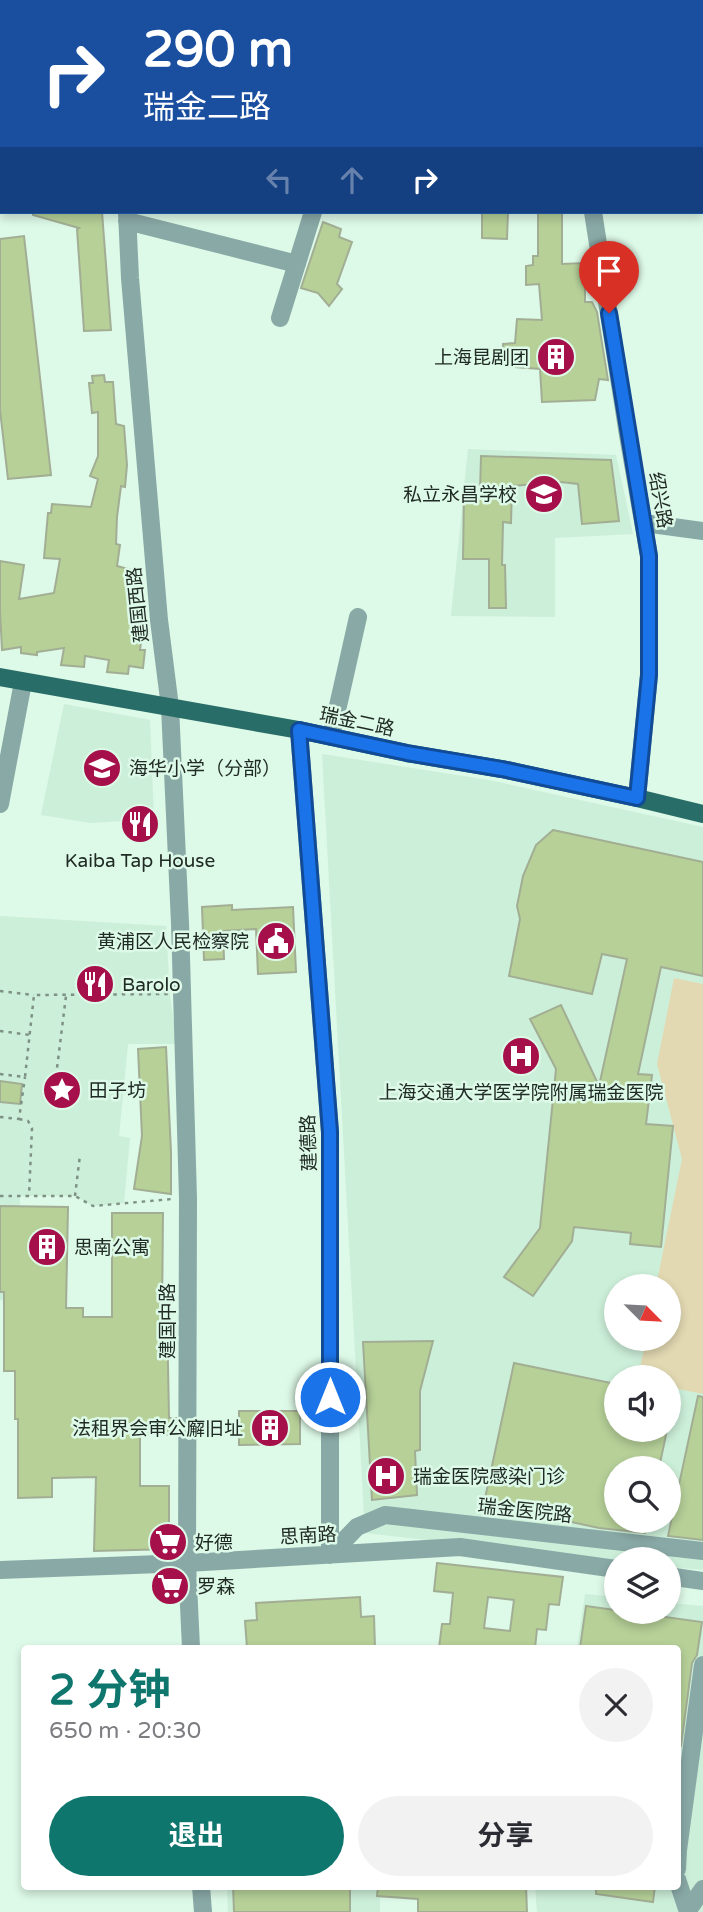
<!DOCTYPE html>
<html lang="zh">
<meta charset="utf-8">
<style>
:root{--surface:#fff;--page:#f2f2f3;--text:#2b2b33;--muted:#7c7c81;--accent:#0f766e}
body{margin:0;font-family:"Varela Round","Noto Sans SC",sans-serif;background:var(--page);color:var(--text);height:100vh;display:flex;flex-direction:column;font-size:26px;white-space:nowrap}
*{box-sizing:border-box;margin:0}
p{font-size:23px;color:var(--muted)}
.icon{flex:none;width:38px;height:38px;fill:none;stroke:currentColor;stroke-width:2;stroke-linecap:round;stroke-linejoin:round}
.map{position:relative;flex:1;overflow:hidden}
.details{position:absolute;left:21px;top:1645px;width:660px;height:245px;display:flex;flex-direction:column;background:var(--surface);border-radius:7px;box-shadow:0 4px 10px #0003}
.details>*{flex:none}
.top-card{position:absolute;left:0px;top:0px;width:704px;height:214px;box-shadow:0 4px 10px #0003;background:#1a4fa0;color:#fff;overflow:hidden}
.needle{width:46px;rotate:114deg}
.controls{position:absolute;left:604px;top:1274px;display:grid;gap:14px}
.controls a{display:grid;place-items:center;width:77px;height:77px;border-radius:50%;background:var(--surface);box-shadow:0 4px 10px #0003;font-size:35px}
.pin{position:absolute;display:grid;place-items:center;width:60px;height:60px;color:#fff;margin:-72px -30px;border-radius:50% 50% 50% 0;rotate:-45deg;box-shadow:0 0 7px #0007}
.pin .icon{rotate:45deg}
.me{position:absolute;width:77px;margin:-38px;rotate:0deg;stroke-linejoin:round;filter:drop-shadow(0 0 5px #0008)}
.turn{display:flex;align-items:center;gap:24px;height:147px;padding:0 28px;font-size:32px}
.turn .icon{width:91px;height:91px;stroke-width:2.5}
.turn b{display:block;font-size:49px;line-height:60px}
.lanes{display:flex;align-items:center;height:66px;padding:0 28px;background:#0003;justify-content:center;gap:35px;direction:ltr}
.lanes .off{opacity:.35}
.round{display:grid;place-items:center;flex:none;width:74px;height:74px;border-radius:37px;background:var(--page)}
.summary{display:flex;align-items:center;justify-content:space-between;height:119px;padding:0 28px}
h1{font-size:42px;font-weight:700;line-height:52px;color:var(--accent)}
.button{display:flex;gap:14px;margin-top:auto;padding:14px 28px}
.button a{flex:1;height:80px;border-radius:42px;background:var(--accent);color:#fff;font-size:28px;font-weight:700;line-height:80px;text-align:center}
.button a+a{background:var(--page);color:var(--text)}
.map>svg:first-child{display:block}
.built{fill:#ccefd9;fill-rule:evenodd}
.green{fill:#e2d9b2}
.building{fill:#b6d098;stroke:#a2ae94;stroke-width:2;fill-rule:evenodd}
.lines{fill:none;stroke-linecap:round;stroke-linejoin:round}
.path{stroke:#7e9185;stroke-width:2.5;stroke-dasharray:3.5 5;stroke-linecap:butt}
.minor{stroke:#89a9a6;stroke-width:18}
.major{stroke:#296d68;stroke-width:18}
.route-casing{stroke:#114b97;stroke-width:18}
.route{stroke:#1a73e8;stroke-width:12}
.labels{text-anchor:middle;stroke-width:5;stroke-linejoin:round;paint-order:stroke}
.poi-label{font-size:19px;fill:#212b25;stroke:#ddf9e7;text-anchor:start}
.street-label{font-size:19px;fill:#212b25;stroke:#ddf9e7}
</style>
<div class="map">
<svg width="703" height="1912" viewBox="0 0 703 1912">
<rect width="100%" height="100%" fill="#ddf9e7"/>
<!-- built -->
<path class="built" d="M468 449 616 455 633 534 555 538V617L451 616Z
M64 704 150 720 154 819 91 823 41 815Z
M322 754 489 780 703 827V1570L669 1567 668 1559H616V1561L365 1533ZM616 1286H668V1339H616ZM616 1377H668V1430H616ZM616 1468H668V1521H616Z
M0 916 166 926 170 996 177 1044H128L119 1136 130 1138 124 1203 93 1206 75 1196H20L17 1301 0 1300Z
M585 1594 616 1597V1612H668L669 1603 703 1606V1912H537L535 1887 677 1886V1648H577Z
M227 1887H380V1912H228Z"/>
<!-- green -->
<path class="green" d="M674 978 703 984V1394L669 1387 668 1377H638L646 1339H668V1286H656L682 1159 657 1064Z"/>
<!-- building -->
<path class="building" d="M33 212H102L111 330 84 331 77 229 79 228 33 215Z
M482 212H508L507 239 482 238Z
M538 212H562V264L585 263V302H592L597 312 608 380 599 379 595 400 542 402 540 369 503 366V344L515 343 517 319 542 320 539 284 526 285V266L533 265V256H538Z
M323 222 341 229 339 237 352 242 337 284 342 289 329 306 318 293 301 288Z
M24 236 51 475 8 479 0 410V239Z
M104 375 105 382H113L116 424 124 426 127 465 125 487 121 486 117 517 116 544 120 545 117 566 132 570 129 583 137 585 133 604 140 605 134 633 142 635 140 650H145L143 668 129 666 128 674 107 672 109 660 85 656 84 667 61 665 64 648 37 652V655L21 653V647L2 650 0 612V561L24 565 19 599 54 593 60 559 44 558 48 513H51L52 504 91 507 98 479 90 476 98 456V412L92 413 89 383H93L92 376Z
M481 456 611 460 619 521 582 524 578 484 561 482 512 486 511 523 503 522 502 565H505L506 608H489V559H463L464 492H480Z
M553 830 703 862V976L661 967 638 1074 652 1075 646 1124 673 1126 661 1247 630 1244 631 1233 574 1227 572 1241 533 1296 504 1277 540 1228 556 1069 530 1019 561 1005 599 1086 627 959 602 954 592 994 509 976 520 919 517 906 523 876 536 845Z
M232 905V910L293 907 296 972 258 974 256 929 223 931 224 959 204 960 202 907Z
M166 1047 171 1152V1194L134 1189 142 1136 138 1049Z
M0 1081 22 1084 20 1104 0 1102Z
M0 1206 68 1207 66 1308H83V1317H112V1213H163L162 1314H167L169 1418H176V1435H140V1486H169V1529H174V1549L94 1551 96 1477 52 1478V1497L18 1498V1419H15V1371H4V1292H0Z
M433 1341 420 1391V1450L415 1451 417 1495 372 1500 363 1342Z
M514 1363 616 1384V1430H667L659 1468H616V1521H647L645 1533 599 1528 484 1503Z
M698 1396 703 1397V1540L668 1536Z
M239 1411H300V1444L239 1445Z
M437 1563 563 1577 559 1605 549 1604 546 1630 537 1629 535 1648H439L442 1624H450L453 1593 434 1591ZM488 1597 514 1600 510 1631 484 1628Z
M360 1597 361 1617 374 1616 375 1648H247L245 1621 257 1620 256 1603Z
M586 1606 702 1622 697 1655 692 1663 681 1746H677V1648H580Z
M233 1886H350V1912H234Z
M378 1886H526L527 1912H418V1899L377 1896Z
M596 1886H655L653 1902 596 1894Z"/>
<g class="lines">
<!-- path -->
<path class="path" d="M0 991 34 995
M0 1031 30 1035
M0 1074 25 1077 34 995 168 994
M56 1076 66 996
M0 1117 19 1119 25 1077
M19 1119 28 1121 32 1128 29 1196
M0 1196H75L93 1206 172 1199
M75 1196 80 1155"/>
<!-- minor -->
<path class="minor" d="M120 0V2
M380 2 381 0
M583 2V0
M127 212 130 278 159 620 170 707 180 923 188 1198 187 1563 191 1648
M593 212 628 435 649 556V675L637 798
M127 221 297 264
M280 318 313 212
M644 523 703 531
M299 730 330 1133V1555
M331 737 358 617
M0 804 23 682
M330 1555 357 1527 385 1515 703 1551
M0 1570 187 1563 460 1547 616 1569
M668 1576 703 1581
M677 1869 678 1850 703 1665
M677 1879 688 1912
M201 1886 203 1912
M688 1910 703 1889"/>
<!-- major -->
<path class="major" d="M0 677 299 730 407 753 502 769 637 798 703 814"/>
</g>
<g class="lines">
<defs>
<path id="route" d="M330 1397V1132L299 730 407 753 502 769 637 798 649 675V556L609 313"/>
</defs>
<!-- route casing -->
<use href="#route" class="route-casing"/>
<!-- route -->
<use href="#route" class="route"/>
</g>
<!-- icons -->
<defs>
<symbol id="building-disc" viewBox="-11 -11 22 22"><circle r="9.5" fill="#a6104a" stroke="#ddf9e7"/><path d="M-4-6H4V6H1V3H-1V6H-4ZM-2.5-4.3h1.7v1.8h-1.7ZM.8-4.3h1.7v1.8H.8ZM-2.5-1h1.7V.8h-1.7ZM.8-1h1.7V.8H.8Z" fill="#fff"/></symbol>
<symbol id="school-disc" viewBox="-11 -11 22 22"><circle r="9.5" fill="#a6104a" stroke="#ddf9e7"/><path d="M0-5L7-2L0 1L-7-2ZM-4 1L0 2.5L4 1V4Q0 6-4 4Z" fill="#fff"/></symbol>
<symbol id="restaurant-disc" viewBox="-11 -11 22 22"><circle r="9.5" fill="#a6104a" stroke="#ddf9e7"/><path d="M-5-6h1v4h1v-4h1v4h1v-4h1v5L-1.5 .5V6h-2V.5L-5-1ZM5-6V6H3V1.5H1.5Q1.5-4 5-6Z" fill="#fff"/></symbol>
<symbol id="civic-disc" viewBox="-11 -11 22 22"><circle r="9.5" fill="#a6104a" stroke="#ddf9e7"/><path d="M-.6-6.5H3V-4.5H.6V-3L4-1V1h2V6H-6V1h2V-1L-.6-3ZM-1.2 2.5V6h2.4V2.5Z" fill="#fff"/></symbol>
<symbol id="hospital-disc" viewBox="-11 -11 22 22"><circle r="9.5" fill="#a6104a" stroke="#ddf9e7"/><path d="M-5-5h3v3.5h4V-5h3V5h-3V1.5h-4V5h-3Z" fill="#fff"/></symbol>
<symbol id="sight-disc" viewBox="-11 -11 22 22"><circle r="9.5" fill="#a6104a" stroke="#ddf9e7"/><path d="M0-6L1.8-2.2L6-1.7L2.9 1.2L3.7 5.4L0 3.3L-3.7 5.4L-2.9 1.2L-6-1.7L-1.8-2.2Z" fill="#fff"/></symbol>
<symbol id="supermarket-disc" viewBox="-11 -11 22 22"><circle r="9.5" fill="#a6104a" stroke="#ddf9e7"/><path d="M-6-5.5h2.5l.6 2H6L4.5 2H-2.5L-4.4-4H-6ZM-1.5 3.2a1.3 1.3 0 1 0 .1 0ZM3 3.2a1.3 1.3 0 1 0 .1 0Z" fill="#fff"/></symbol>
</defs>
<g fill-rule="evenodd">
<use href="#building-disc" x="534" y="335" width="44" height="44"/>
<use href="#school-disc" x="522" y="472" width="44" height="44"/>
<use href="#school-disc" x="80" y="746" width="44" height="44"/>
<use href="#restaurant-disc" x="118" y="802" width="44" height="44"/>
<use href="#civic-disc" x="254" y="919" width="44" height="44"/>
<use href="#restaurant-disc" x="73" y="962" width="44" height="44"/>
<use href="#hospital-disc" x="499" y="1034" width="44" height="44"/>
<use href="#sight-disc" x="40" y="1068" width="44" height="44"/>
<use href="#building-disc" x="25" y="1225" width="44" height="44"/>
<use href="#building-disc" x="248" y="1406" width="44" height="44"/>
<use href="#hospital-disc" x="364" y="1454" width="44" height="44"/>
<use href="#supermarket-disc" x="146" y="1520" width="44" height="44"/>
<use href="#supermarket-disc" x="148" y="1564" width="44" height="44"/>
</g>
<g class="labels">
<!-- poi labels -->
<g class="poi-label">
<text x="529" y="364" text-anchor="end">上海昆剧团</text>
<text x="517" y="501" text-anchor="end">私立永昌学校</text>
<text x="129" y="775">海华小学（分部）</text>
<text x="140" y="867" text-anchor="middle">Kaiba Tap House</text>
<text x="249" y="948" text-anchor="end">黄浦区人民检察院</text>
<text x="122" y="991">Barolo</text>
<text x="89" y="1097">田子坊</text>
<text x="521" y="1099" text-anchor="middle">上海交通大学医学院附属瑞金医院</text>
<text x="74" y="1254">思南公寓</text>
<text x="243" y="1435" text-anchor="end">法租界会审公廨旧址</text>
<text x="413" y="1483">瑞金医院感染门诊</text>
<text x="195" y="1549">好德</text>
<text x="197" y="1593">罗森</text>
</g>
<!-- street labels -->
<g class="street-label">
<text transform="translate(661 500) rotate(80)" y="7">绍兴路</text>
<text transform="translate(137 605) rotate(-96)" y="7">建国西路</text>
<text transform="translate(357 721) rotate(12)" y="7">瑞金二路</text>
<text transform="translate(308 1143) rotate(-92)" y="7">建德路</text>
<text transform="translate(167 1321) rotate(-90)" y="7">建国中路</text>
<text transform="translate(525 1510) rotate(6)" y="7">瑞金医院路</text>
<text transform="translate(308 1535) rotate(-3)" y="7">思南路</text>
</g>
</g>
</svg>
<div class="controls">
<a><svg class="needle" viewBox="-14 -14 28 28"><path d="M0-13l5 13h-10z" fill="#e53935"/><path d="M0 13l5-13h-10z" fill="#7c7c81"/></svg></a>
<a><svg class="icon" aria-label="sound" viewBox="0 0 24 24"><path d="M4 9h4l5-4v14l-5-4H4zM17 9q2 3 0 6"/></svg></a>
<a><svg class="icon" aria-label="search" viewBox="0 0 24 24"><circle cx="10" cy="10" r="6"/><path d="M15 15l6 6"/></svg></a>
<a><svg class="icon" aria-label="layers" viewBox="0 0 24 24"><path d="M12 4l9 5-9 5-9-5zM3 14l9 5 9-5"/></svg></a>
</div>
<div class="pin" style="left:609px;top:313px;background:#d93025"><svg class="icon" aria-label="arrive" viewBox="0 0 24 24"><path d="M6 21V4h12l-3 4 3 4H6"/></svg></div>
<svg class="me" style="left:330px;top:1397px" viewBox="-20 -20 40 40"><circle r="17" fill="#1a73e8" stroke="#fff" stroke-width="3"/><path d="M0-11L8 9 0 5-8 9z" fill="#fff"/></svg>
<div class="top-card">
<div class="turn"><svg class="icon" aria-label="right" viewBox="0 0 24 24"><path d="M7 20v-9h11M14 6l5 5-5 5"/></svg><div><b>290 m</b>瑞金二路</div></div>
<div class="lanes"><svg class="icon off" aria-label="left" viewBox="0 0 24 24"><path d="M17 20v-9H6M10 6l-5 5 5 5"/></svg><svg class="icon off" aria-label="ahead" viewBox="0 0 24 24"><path d="M12 20V5M6 11l6-6 6 6"/></svg><svg class="icon" aria-label="right" viewBox="0 0 24 24"><path d="M7 20v-9h11M14 6l5 5-5 5"/></svg></div>
</div>
<section class="details">
<div class="summary"><div><h1>2 分钟</h1><p>650 m · 20:30</p></div><a class="round"><svg class="icon" aria-label="close" viewBox="0 0 24 24"><path d="M6 6l12 12M18 6L6 18"/></svg></a></div>
<div class="button"><a>退出</a><a>分享</a></div>
</section>
</div>
